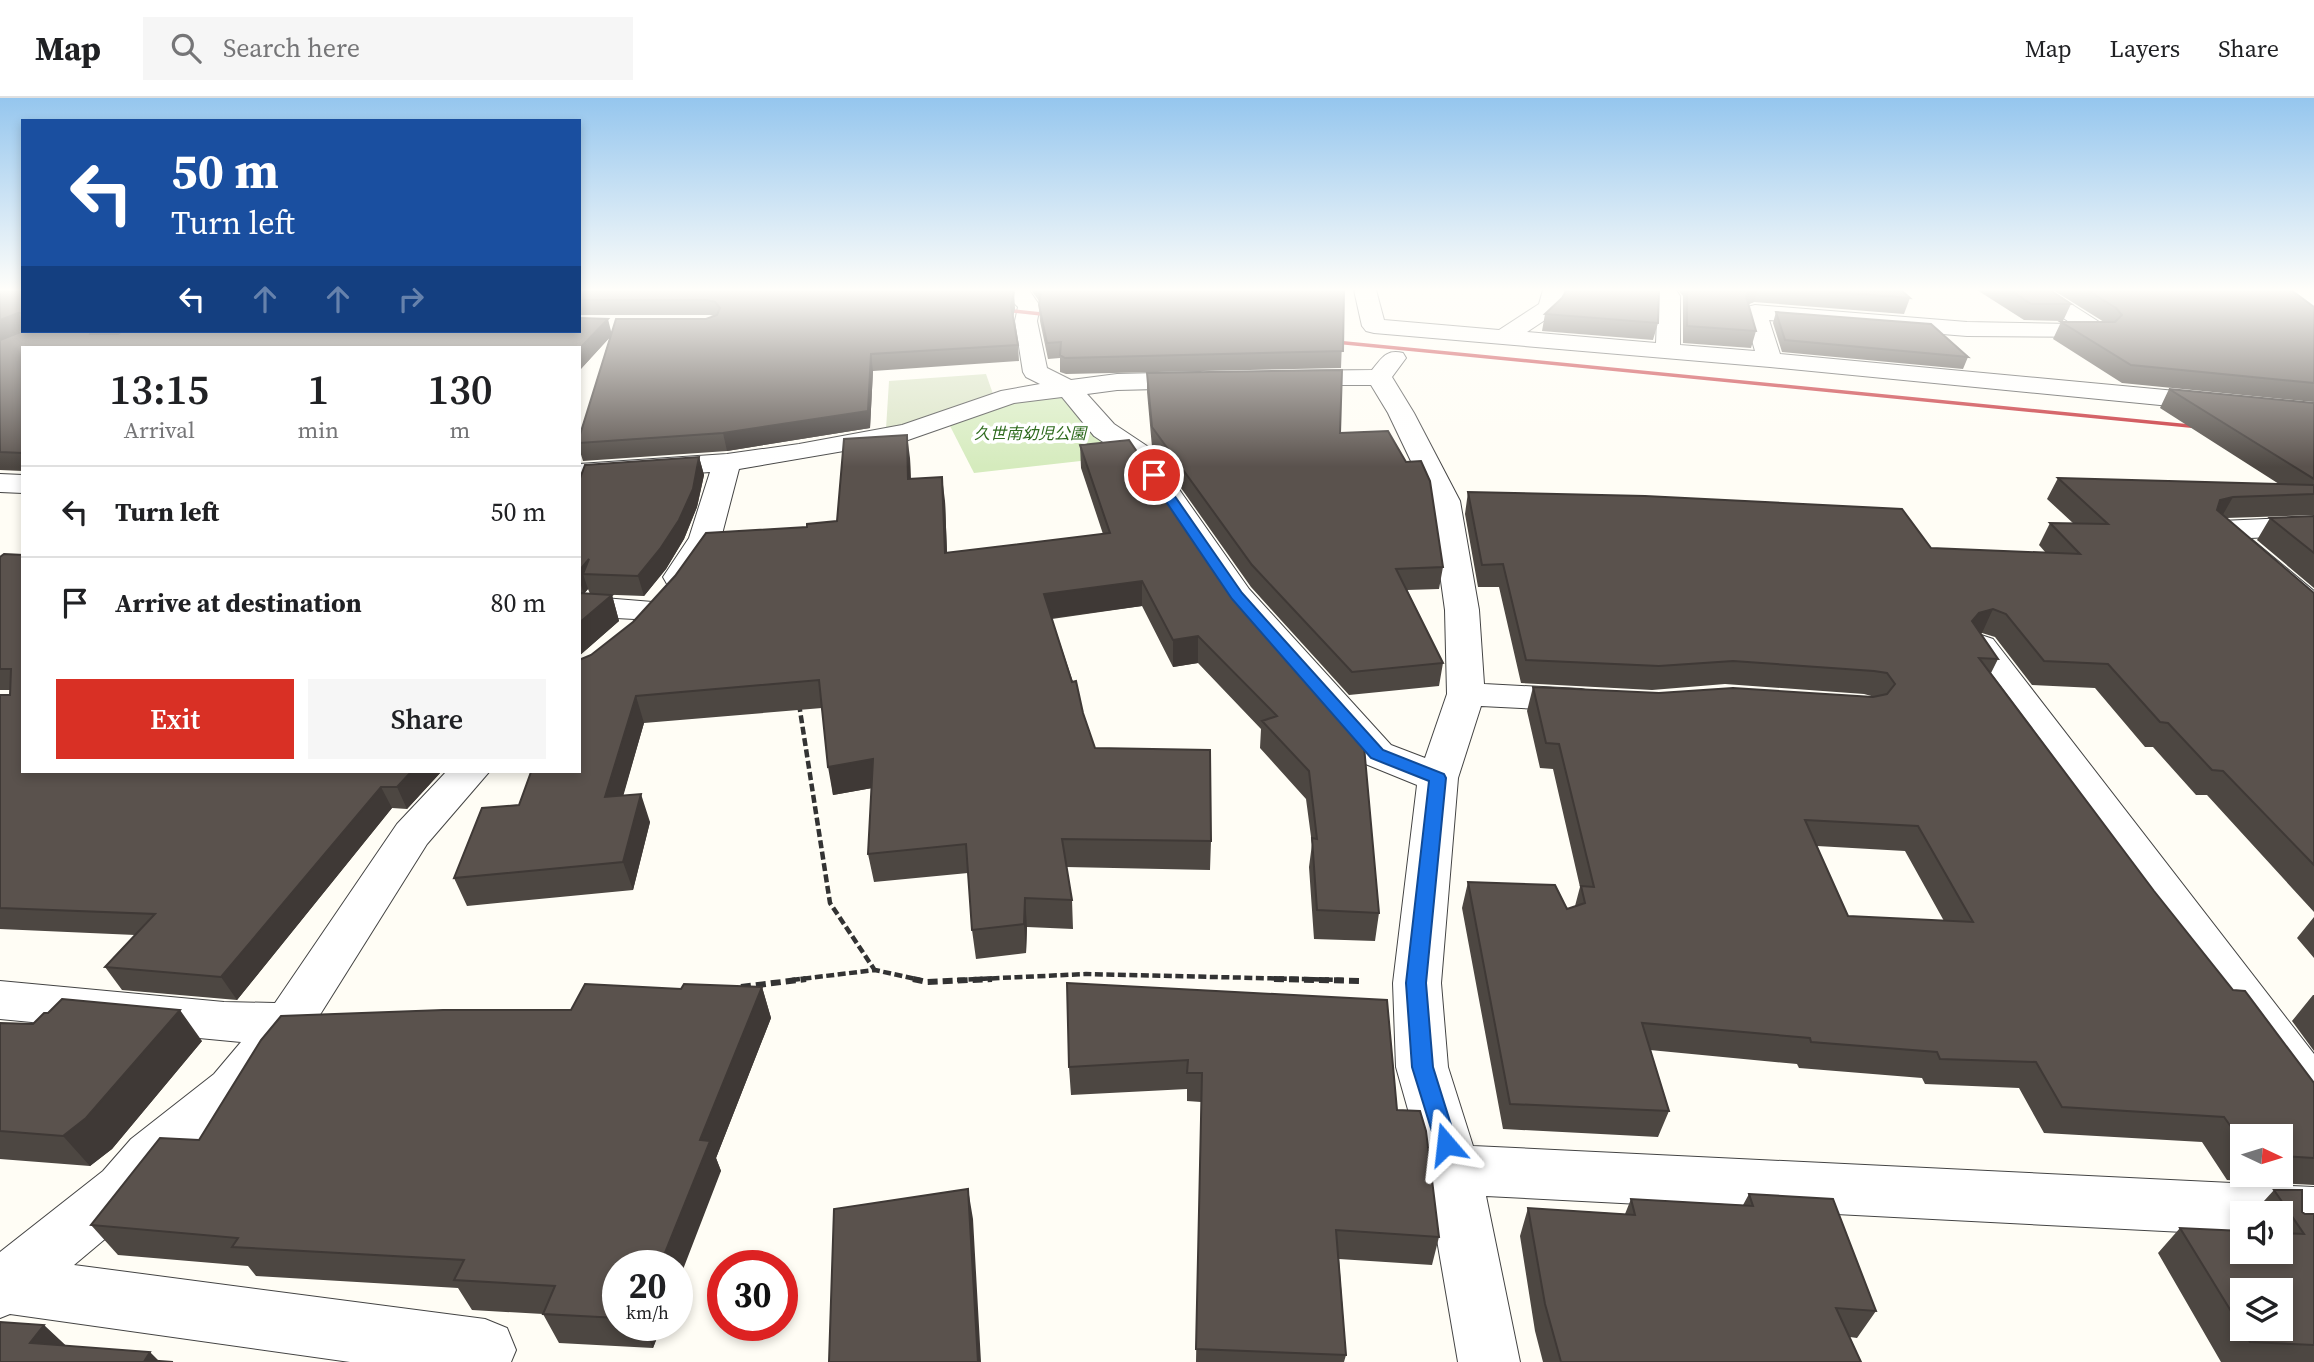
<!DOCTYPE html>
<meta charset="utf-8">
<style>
:root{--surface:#fff;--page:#f6f6f6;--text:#202124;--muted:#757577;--line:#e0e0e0;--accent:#d93025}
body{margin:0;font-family:"Source Serif 4","Noto Sans JP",serif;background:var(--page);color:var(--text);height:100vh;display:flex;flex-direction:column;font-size:26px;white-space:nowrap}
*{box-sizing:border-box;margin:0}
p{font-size:23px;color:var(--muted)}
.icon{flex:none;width:38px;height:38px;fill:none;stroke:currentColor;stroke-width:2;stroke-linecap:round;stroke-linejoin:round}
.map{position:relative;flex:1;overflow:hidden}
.details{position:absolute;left:21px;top:248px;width:560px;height:427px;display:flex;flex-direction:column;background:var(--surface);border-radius:0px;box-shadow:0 4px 10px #0003}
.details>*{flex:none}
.hud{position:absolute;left:21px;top:21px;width:560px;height:214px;border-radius:0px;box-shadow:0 4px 10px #0003;background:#1a4fa0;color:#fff;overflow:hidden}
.needle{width:46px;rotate:94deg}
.fabs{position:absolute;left:2230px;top:1026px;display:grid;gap:14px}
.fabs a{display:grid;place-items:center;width:63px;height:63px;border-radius:0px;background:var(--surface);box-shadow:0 4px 10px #0003;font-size:35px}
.speed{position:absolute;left:602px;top:1152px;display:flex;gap:14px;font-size:35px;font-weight:700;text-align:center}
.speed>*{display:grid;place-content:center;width:91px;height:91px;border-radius:50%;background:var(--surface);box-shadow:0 4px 10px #0003;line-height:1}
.speed small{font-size:18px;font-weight:400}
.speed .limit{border:10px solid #d22;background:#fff;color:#111}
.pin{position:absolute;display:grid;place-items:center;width:60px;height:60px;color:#fff;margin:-30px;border:4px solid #fff;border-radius:50%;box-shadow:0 2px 7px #0007}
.me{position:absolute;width:77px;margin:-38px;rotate:343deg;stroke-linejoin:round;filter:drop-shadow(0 0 5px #0008)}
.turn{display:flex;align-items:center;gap:24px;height:147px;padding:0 35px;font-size:32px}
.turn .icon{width:91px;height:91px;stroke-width:2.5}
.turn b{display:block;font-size:49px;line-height:60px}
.lanes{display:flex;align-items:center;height:66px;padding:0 35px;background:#0003;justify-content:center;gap:35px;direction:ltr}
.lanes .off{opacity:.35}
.eta{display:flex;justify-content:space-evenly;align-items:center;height:119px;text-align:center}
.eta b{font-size:42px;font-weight:600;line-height:49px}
.primary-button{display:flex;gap:14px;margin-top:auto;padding:14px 35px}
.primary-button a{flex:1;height:80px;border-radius:0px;background:var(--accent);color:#fff;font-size:28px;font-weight:600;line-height:80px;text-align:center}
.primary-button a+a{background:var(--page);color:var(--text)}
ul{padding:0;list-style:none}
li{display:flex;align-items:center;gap:21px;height:91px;padding:0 35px;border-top:2px solid var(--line)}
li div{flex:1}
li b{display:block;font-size:26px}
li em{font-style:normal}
header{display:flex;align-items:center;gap:42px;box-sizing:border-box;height:98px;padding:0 35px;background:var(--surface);border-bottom:2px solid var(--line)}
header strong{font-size:33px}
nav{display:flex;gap:38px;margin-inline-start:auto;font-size:24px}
.search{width:490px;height:63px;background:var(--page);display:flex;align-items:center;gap:18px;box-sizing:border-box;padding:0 24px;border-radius:0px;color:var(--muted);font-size:26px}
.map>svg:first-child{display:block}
.green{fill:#d5ebbd}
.cemetery{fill:#d9e3c4}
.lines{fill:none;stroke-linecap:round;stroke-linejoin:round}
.minor-casing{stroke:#444;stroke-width:2}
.path-far1{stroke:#333;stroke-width:4.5;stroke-dasharray:8 3.5;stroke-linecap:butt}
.path{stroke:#333;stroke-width:6;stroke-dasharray:10 5;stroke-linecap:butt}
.minor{fill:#fff;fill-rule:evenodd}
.rail{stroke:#c4262e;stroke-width:3.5}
.wall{fill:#4d4742;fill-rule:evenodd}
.shaded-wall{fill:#3f3936}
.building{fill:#5a524d;stroke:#3f3936;stroke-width:2;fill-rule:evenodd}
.route{fill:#1a73e8;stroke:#114b97;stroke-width:2}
.labels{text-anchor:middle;stroke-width:7;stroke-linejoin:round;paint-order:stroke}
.far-park-label{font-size:16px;font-style:italic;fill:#2f6b1f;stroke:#fff}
</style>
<header>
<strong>Map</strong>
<div class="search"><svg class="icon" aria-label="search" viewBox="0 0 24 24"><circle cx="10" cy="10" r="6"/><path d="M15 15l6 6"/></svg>Search here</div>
<nav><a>Map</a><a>Layers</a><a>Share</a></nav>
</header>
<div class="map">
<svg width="2314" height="1264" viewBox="0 0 2314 1264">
<rect width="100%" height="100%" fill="#fffdf5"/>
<!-- green -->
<path class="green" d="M1064 297 1125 358 974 375 949 326 1014 302Z"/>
<!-- cemetery -->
<path class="cemetery" d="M986 276 993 296 930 320 886 331 889 283Z"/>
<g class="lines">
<defs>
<path id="minor" d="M1007 192H1029L1040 208 1037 223 1047 270 1071 282 1117 276 1200 274 1209 277 1213 282 1209 287 1200 290 1117 292 1087 296 1114 326 1150 350 1249 491 1391 647 1425 660 1447 596 1445 512 1430 403 1388 315 1371 287H1288L1279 285 1276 280 1279 275 1288 273 1372 272C1382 260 1386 251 1403 255L1406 260 1392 279 1414 315 1460 403 1479 512 1484 586 1581 591 1594 594 1600 602 1594 610 1581 613 1481 608 1458 680 1441 885 1448 969 1473 1048 2314 1089V1141L2280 1139V1115H2242V1137L1486 1098 1520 1264H1458L1425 1072 1396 969 1393 885 1417 687 1363 665 1225 505 1130 362 1094 338 1062 299 1014 305 908 342 739 371 721 440 691 486 679 489 667 486 663 479 689 440 710 374 579 384V366L727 356 799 346 902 327 1001 293 1040 286 1026 279 1023 274 1015 223 1018 209 1009 200Z
M1354 192H1376L1384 222 1499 232 1539 206 1543 192H1565L1557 214 1527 234 1656 245 1658 198 1654 192H1676L1680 198V247L1755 253 1744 214 1747 209 1755 207 1967 224 2072 226 2023 192H2049L2107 229 2111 234 2107 239 1967 238 1769 222 1780 256 2314 306V322L1770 269 1374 235 1366 233 1362 228Z
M0 376 23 377V395L0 394Z
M2314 419V437L2250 440 2314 493V520L2302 517 2206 432 2210 425 2221 423Z
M579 498 665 505 670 512 665 519 653 522 579 518Z
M1981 537 1993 541 2314 956V1018L2295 1012 1963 548 1969 541Z
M446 674H489L427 746 306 939 250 1006 169 1075 143 1109 74 1167 485 1221 507 1230 516 1252 511 1264H350L10 1216 0 1220V1154L103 1073 131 1041 214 976 241 944 0 921V883L224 904 275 905 397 726Z"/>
</defs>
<!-- minor casing -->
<use href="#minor" class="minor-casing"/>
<!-- path-far1 -->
<path class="path-far1" d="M799 606 830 805 874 871
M792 882 875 872 920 882
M957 882 1086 876 1343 882"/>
<!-- path -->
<path class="path" d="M913 881 927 884 992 881
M1274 881 1363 883
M741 889 806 881"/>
<!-- minor -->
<use href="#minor" class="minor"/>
<!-- rail -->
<path class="rail" d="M994 211 1060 218
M1325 243 2210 330"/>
</g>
<!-- wall -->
<path class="wall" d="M0 192H23V232L8 239 24 233H116L111 236 611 235 706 221 714 218 710 217H579V192L1015 210 1013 220 1018 247 1019 263 873 273 870 330 727 353 583 363 579 350V340L610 239 579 273V250H23V373L0 372Z
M1031 192H1344L1341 270 1066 276 1060 274V260L1048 261 1040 223 1039 203Z
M1678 192H1901L1910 200 1904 216 1754 204 1748 206 1756 233 1751 250 1683 245V198Z
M1977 192H2050L2071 206 2063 223 2024 222Z
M2053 192H2291L2314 209V304L2122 285 2053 241 2061 224H2104Z
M1562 200 1658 225 1653 242 1542 233 1545 216Z
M1776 214 1968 259 1963 271 1782 254 1773 225Z
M1147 275 1340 335 1443 469 1439 491 1407 492 1443 565 1439 588 1349 597 1251 489 1152 349 1147 294Z
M2169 291 2314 305V417L2226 420 2314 495V814L2207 697H2196L2153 649H2145L2095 590 2032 587 1995 539 1982 535H1980L1998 561 1991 575 2154 793 2233 892 2314 985V1087L2227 1082 2202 1044 2044 1035 2019 990 1925 986 1922 980 1799 970 1797 966 1650 952 1669 1013 1658 1039 1503 1031 1462 810 1468 784 1567 811 1575 808 1580 789 1553 671 1540 670 1527 613 1533 589 1659 595 1875 599 1864 596 1725 586 1652 592 1521 585 1499 489H1478L1465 416 1468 394 1931 450 2046 455 2039 447 2050 425 2074 426 2047 401 2058 380 2279 386 2160 310ZM1817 748 1905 753 1944 823 1848 818ZM2242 1038H2280V1076H2242Z
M1080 347 1224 481 1308 575 1307 579 1379 815 1375 843 1314 841 1309 769 1312 746 1306 701 1260 650 1261 631 1198 565 1173 569 1142 508 1052 521 1095 650 1211 743 1210 772 1066 769 1072 802 1073 831 1027 829 1026 855 976 861 972 832 968 775 874 784 868 756 872 690 833 697 822 610 644 625 623 697 650 724 633 792 467 808 454 780 519 707 591 557 807 429 837 423 910 360 911 381 945 403 947 455 1103 436 1081 370Z
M699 359 704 377 697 409 684 441 666 471 644 498 590 496 588 491 583 496 612 497 619 523 579 558V383Z
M2314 418V490L2257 442 2270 420Z
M0 459 23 674H441L407 711 392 710 237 902 122 892 105 869 135 837 0 831V597H10V592H0Z
M2314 819V860L2297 840Z
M1067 885 1397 1012 1439 1139 1432 1167 1339 1161 1346 1257 1344 1264H1196L1201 1004 1187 1003V991L1071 997 1069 969Z
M762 889 771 920 716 1060 721 1073 618 1167V1227H662L653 1250 559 1245 543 1216 472 1212 458 1190 256 1178 248 1168 118 1157 91 1127 199 1042 571 912 681 891Z
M2313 897H2314V953L2292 923Z
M0 925 202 943 112 1051 90 1068 0 1061Z
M2274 1092 2305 1116H2314V1264H2221L2158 1155 2180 1130 2280 1153V1115H2253Z
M1749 1096 1876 1213 1857 1240 1850 1239 1861 1264H1543L1535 1233 1520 1138 1528 1110 1625 1116 1631 1101 1743 1107Z"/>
<!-- shaded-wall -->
<path class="shaded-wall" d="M1749 192H1758L1754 204 1745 208 1746 198Z
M1014 194 1015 210 1012 223 1011 208Z
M18 215 23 223V232L0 242V222Z
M608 221 612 237 579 273V251Z
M91 233H116L102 242 90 236Z
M871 256 873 273 870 330 727 353 723 335Z
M907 337 910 360 911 405 908 381Z
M699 359 704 377 697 409 684 441 666 471 644 498 638 478Z
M942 379 945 403 948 481 945 455Z
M2233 399 2221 420 2208 424 2220 402Z
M589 461 583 476 588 491 584 496 579 481V473Z
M1142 483V508L1045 521 1044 496Z
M612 497 619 523 579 558V525Z
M1993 511 1982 535 1968 539 1972 523 1979 515Z
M1198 538V565L1173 569V542Z
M636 598 644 625 615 727 605 699Z
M873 661 878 689 833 697 828 669Z
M411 674H441L407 711 397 689Z
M381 689 392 710 237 902 221 879Z
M641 696 650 724 633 792 623 764Z
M1025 800 1027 829 1026 855 1024 826Z
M762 889 771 920 716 1060 721 1073 677 1187V1167H660L700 1042Z
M180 912 202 943 112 1051 90 1068 63 1038Z
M968 1091 973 1121 981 1264H978Z
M44 1227 75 1256 30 1245Z
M642 1227H662L653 1250Z
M150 1254 160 1264 145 1262Z"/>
<!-- building -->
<path class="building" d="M0 192H23V215H18L0 222Z
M579 192H1012L1014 194 1011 208 1018 247 871 256 868 313 723 335 579 345V340L616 221H706L717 217 720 210 715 204 707 202H579Z
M1041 192H1344L1343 253 1065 260 1060 257 1061 244 1047 245 1039 207Z
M1567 192H1659L1658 225 1545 216 1562 200Z
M1687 192H1749L1746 198 1756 233 1687 228Z
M1808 192H1901L1910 200Z
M2010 192H2050L2071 206H2031Z
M2087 192H2291L2314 209V285L2131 267 2061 224H2115L2122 217 2116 210Z
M1776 214 1931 226 1968 259 1785 242Z
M579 220 608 221 579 251V250H23V355L0 354V242L23 233H91L90 236H118L123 233H579Z
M1342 272 1340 335 1388 333 1406 364 1421 363 1430 383 1443 469 1396 471 1443 565 1352 574 1252 467 1152 329 1147 275Z
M2169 291 2314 305V381Z
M907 337 908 381 942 379 945 455 1110 435 1080 347 1129 342 1224 481 1308 575 1305 576 1363 637 1379 815 1317 812 1312 740 1317 741 1309 673 1262 623 1277 618 1198 538 1173 542 1142 483 1044 496 1072 584 1076 583 1083 615 1095 650 1210 652 1211 743 1062 741 1072 802 1025 800 1024 826 972 832 966 746 868 756 873 661 828 669 819 582 636 598 605 699 641 696 623 764 454 780 482 710 519 707 531 674H579V562L591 557 633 524 675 478 706 435 807 429V426L837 423 844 341Z
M699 359 693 391 679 422 660 451 638 478 583 476 589 461 579 473V383L585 367Z
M2058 380 2314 387V396L2233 399 2220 402 2217 412 2314 495V767L2223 673 2212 672 2168 625 2160 624 2108 566 2044 563 2006 516 1993 511 1979 515 1972 523 1998 561 1979 560 2154 793 2233 892 2245 893 2314 985V1060L2280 1058V1038H2242V1044L2224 1019 2062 1009 2036 964 1940 961 1937 954 1811 944 1810 940 1642 925 1669 1013 1510 1006 1468 784 1555 787 1567 811 1585 805 1581 788 1594 789 1559 646 1546 645 1533 589 1659 595 1733 590 1873 599 1887 596 1895 586 1887 575 1874 573 1733 563 1659 568 1526 562 1503 466 1482 467 1468 394 1645 398 1902 411 1931 450 2080 456 2050 425 2108 426ZM1805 722 1918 728 1973 824 1848 818Z
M2314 418V455L2270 420Z
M4 456 23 457V674H411L397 689H381L221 879 105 869 155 816 0 810V597H10L11 571H0V459Z
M579 495 612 497 579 525Z
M1067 885 1387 902 1397 1012 1420 1013 1426 1033 1439 1139 1336 1132 1346 1257 1196 1251 1202 975H1187L1188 962 1069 969Z
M585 886 681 891 684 886 762 889 700 1042 710 1043 660 1167H618V1220L543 1216 555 1188 454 1182 464 1162 232 1149 238 1140 91 1127 160 1040 199 1042 261 942 281 918 443 912H571Z
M62 901 180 912 86 1020 63 1038 0 1033V925L33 926 44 915H48Z
M968 1091 978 1264H829L834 1111Z
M2274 1092H2302V1114L2305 1116H2314V1247L2250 1244 2180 1130 2242 1133V1153H2280V1135L2304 1136ZM2242 1192H2280V1230H2242Z
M1749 1096 1833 1101 1876 1213 1836 1210 1861 1264H1561L1545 1206 1528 1110 1635 1117 1631 1101 1753 1108Z
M0 1224 44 1227 30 1245 150 1254 145 1262 173 1264H0Z"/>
<!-- sky -->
<linearGradient id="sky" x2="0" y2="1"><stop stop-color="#95c6ee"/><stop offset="0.52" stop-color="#fffefa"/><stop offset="1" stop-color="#fffefa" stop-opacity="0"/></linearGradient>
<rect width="2314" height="369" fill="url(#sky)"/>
<!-- route -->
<path class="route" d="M1150 374H1158L1242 495 1383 652 1444 676 1446 680 1426 885 1433 969 1457 1046 1454 1053 1446 1056 1438 1053 1412 969 1406 885 1429 683 1371 660 1232 501 1148 377Z"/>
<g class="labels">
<!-- far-park labels -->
<g class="far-park-label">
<text x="1030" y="341">久世南幼児公園</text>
</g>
</g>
</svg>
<div class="fabs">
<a><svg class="needle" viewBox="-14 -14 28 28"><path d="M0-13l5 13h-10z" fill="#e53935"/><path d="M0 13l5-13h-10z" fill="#757577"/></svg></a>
<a><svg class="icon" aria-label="sound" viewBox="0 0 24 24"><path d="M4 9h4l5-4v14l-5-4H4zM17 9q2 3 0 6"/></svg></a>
<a><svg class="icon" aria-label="layers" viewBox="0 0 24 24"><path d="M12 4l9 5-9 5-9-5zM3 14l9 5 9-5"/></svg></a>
</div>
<div class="speed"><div>20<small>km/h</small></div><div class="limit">30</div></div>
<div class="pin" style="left:1154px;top:377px;background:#d93025"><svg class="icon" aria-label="arrive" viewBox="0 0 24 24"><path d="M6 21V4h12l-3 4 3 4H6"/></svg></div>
<svg class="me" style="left:1446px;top:1046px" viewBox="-20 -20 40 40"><path d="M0-17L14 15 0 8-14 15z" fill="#1a73e8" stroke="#fff" stroke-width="4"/></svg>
<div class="hud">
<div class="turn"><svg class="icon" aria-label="left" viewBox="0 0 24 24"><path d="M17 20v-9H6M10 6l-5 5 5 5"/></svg><div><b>50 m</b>Turn left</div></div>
<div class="lanes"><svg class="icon" aria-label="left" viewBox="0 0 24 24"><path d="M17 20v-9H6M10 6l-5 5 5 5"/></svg><svg class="icon off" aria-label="ahead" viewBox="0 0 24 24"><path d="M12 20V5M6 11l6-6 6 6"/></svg><svg class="icon off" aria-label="ahead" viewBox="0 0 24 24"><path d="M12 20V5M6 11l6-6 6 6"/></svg><svg class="icon off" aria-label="right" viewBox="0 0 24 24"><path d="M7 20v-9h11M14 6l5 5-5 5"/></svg></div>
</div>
<section class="details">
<div class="eta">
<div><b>13:15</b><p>Arrival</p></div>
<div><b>1</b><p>min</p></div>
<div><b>130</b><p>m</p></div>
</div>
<ul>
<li><svg class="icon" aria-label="left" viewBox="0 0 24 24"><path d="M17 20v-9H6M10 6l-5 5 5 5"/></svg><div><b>Turn left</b></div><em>50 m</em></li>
<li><svg class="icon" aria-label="arrive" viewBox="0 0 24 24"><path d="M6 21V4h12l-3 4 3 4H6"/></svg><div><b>Arrive at destination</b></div><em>80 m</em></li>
</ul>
<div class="primary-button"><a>Exit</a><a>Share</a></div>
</section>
</div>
